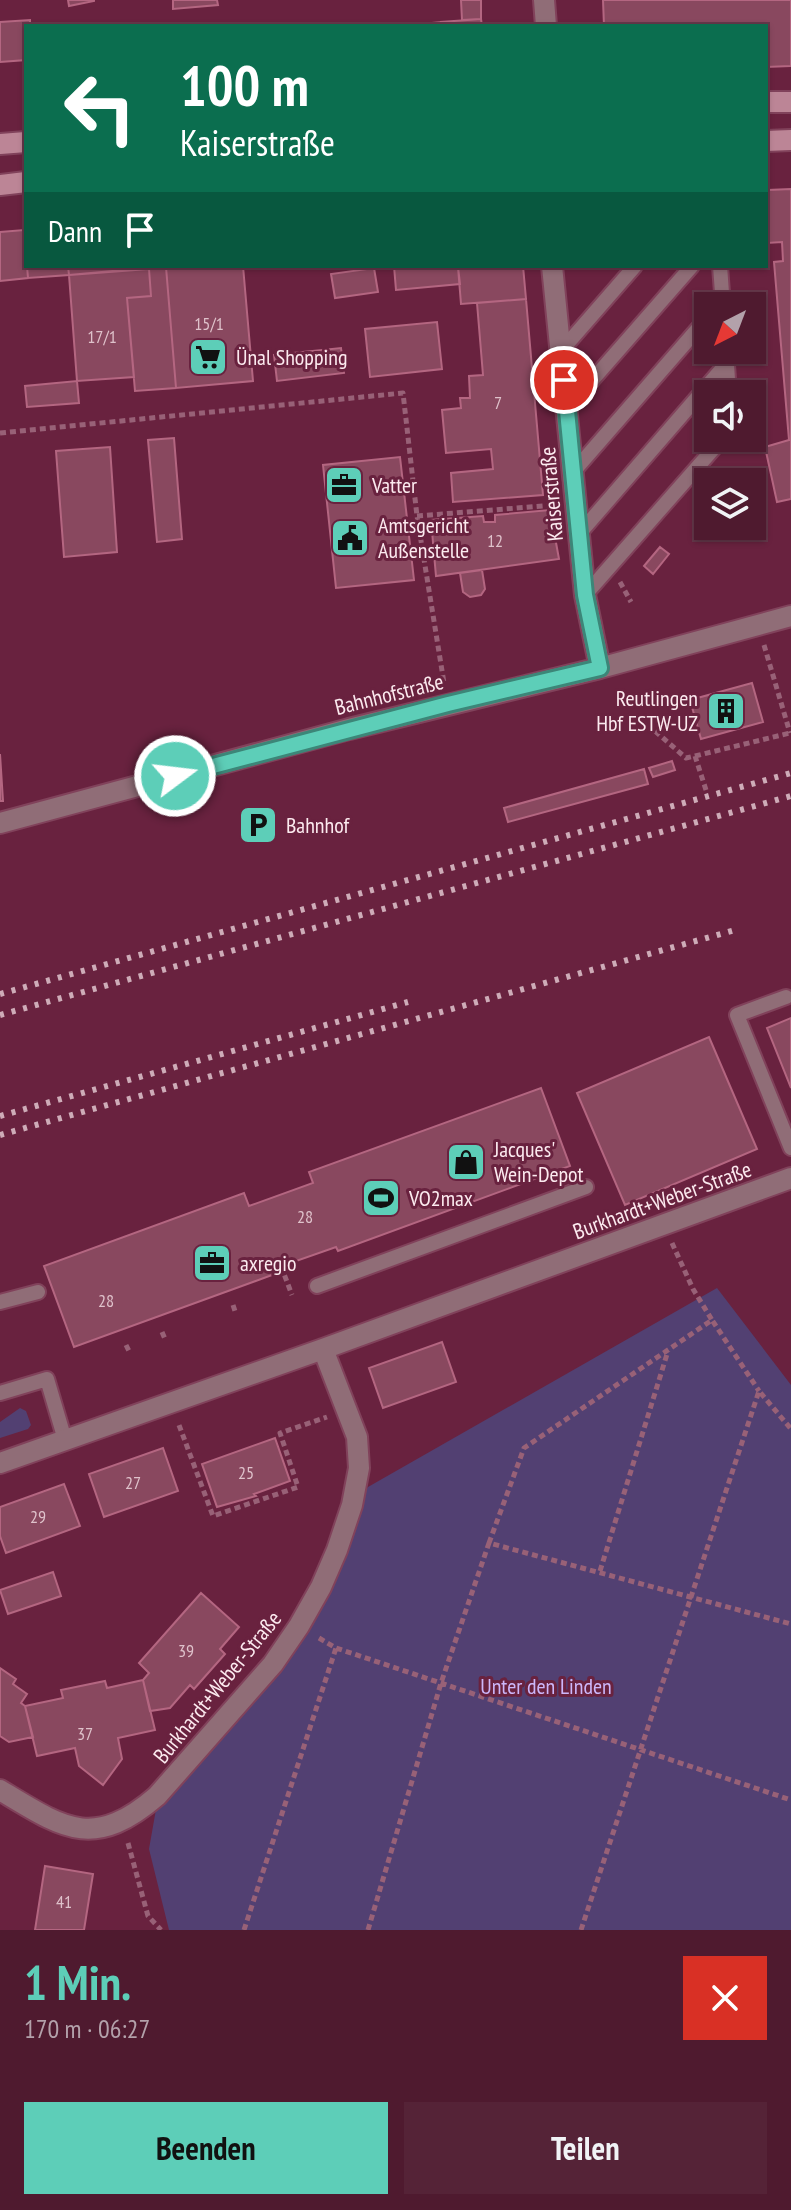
<!DOCTYPE html>
<html lang="de">
<meta charset="utf-8">
<style>
:root{--surface:#4f1a2f;--page:#552337;--text:#f1f3f6;--muted:#b3a1aa;--line:#66384b;--accent:#5dceb8}
body{margin:0;font-family:"PT Sans Narrow",sans-serif;background:var(--page);color:var(--text);height:100vh;display:flex;flex-direction:column;font-size:30px;white-space:nowrap}
*{box-sizing:border-box;margin:0}
p{font-size:26px;color:var(--muted)}
.icon{flex:none;width:44px;height:44px;fill:none;stroke:currentColor;stroke-width:2;stroke-linecap:round;stroke-linejoin:round}
.map{position:relative;height:1930px;overflow:hidden}
.details{display:flex;flex-direction:column;background:var(--surface);flex:1}
.details>*{flex:none}
.top-card{position:absolute;left:24px;top:24px;width:744px;height:244px;border-radius:0px;box-shadow:0 2px 6px #0004,0 0 0 2px var(--line);background:#0b6e4f;color:#fff;overflow:hidden}
.needle{width:52px;rotate:222deg}
.controls{position:absolute;left:694px;top:292px;display:grid;gap:16px}
.controls a{display:grid;place-items:center;width:72px;height:72px;border-radius:0px;background:var(--surface);box-shadow:0 2px 6px #0004,0 0 0 2px var(--line);font-size:40px}
.pin{position:absolute;display:grid;place-items:center;width:68px;height:68px;color:#fff;margin:-34px;border:4px solid #fff;border-radius:50%;box-shadow:0 2px 8px #0007}
.me{position:absolute;width:88px;margin:-44px;rotate:75deg;stroke-linejoin:round;filter:drop-shadow(0 0 6px #0008)}
.turn{display:flex;align-items:center;gap:28px;height:168px;padding:0 24px;font-size:36px}
.turn .icon{width:104px;height:104px;stroke-width:2.5}
.turn b{display:block;font-size:56px;line-height:68px}
.then{display:flex;align-items:center;height:76px;padding:0 24px;background:#0003;gap:16px;font-size:30px}
.round{display:grid;place-items:center;flex:none;width:84px;height:84px;border-radius:0px;background:var(--page)}
.summary{display:flex;align-items:center;justify-content:space-between;height:136px;padding:0 24px}
h1{font-size:48px;font-weight:700;line-height:60px;color:var(--accent)}
.primary-button{display:flex;gap:16px;margin-top:auto;padding:16px 24px}
.primary-button a{flex:1;height:92px;border-radius:0px;background:var(--accent);color:#111;font-size:32px;font-weight:700;line-height:92px;text-align:center}
.primary-button a+a{background:var(--page);color:var(--text)}
.map>svg:first-child{display:block}
.green{fill:#524072}
.building{fill:#89485f;stroke:#b46681;stroke-width:2}
.lines{fill:none;stroke-linecap:round;stroke-linejoin:round}
.lane-casing{stroke:#81425b;stroke-width:18}
.street-casing{stroke:#81425b;stroke-width:24}
.secondary-casing{stroke:#81425b;stroke-width:24}
.path{stroke:#986177;stroke-width:5;stroke-dasharray:6 4;stroke-linecap:butt}
.lane{stroke:#906d77;stroke-width:14}
.street{stroke:#906d77;stroke-width:20}
.secondary{stroke:#bc8596;stroke-width:20}
.rail{stroke:#ceacb8;stroke-width:6;stroke-dasharray:4 8;stroke-linecap:butt}
.route-casing{stroke:#3c8678;stroke-width:20}
.route{stroke:#5dceb8;stroke-width:14}
.labels{text-anchor:middle;stroke-width:6;stroke-linejoin:round;paint-order:stroke}
.number-label{font-size:18px;fill:#dfc2cb}
.poi-label{font-size:22px;fill:#fceaef;stroke:#69223f;text-anchor:start}
.street-label{font-size:22px;fill:#fceaef;stroke:#69223f}
.park-label{font-size:22px;fill:#ccb7fb;stroke:#69223f}
</style>
<div class="map">
<svg width="791" height="1930" viewBox="0 0 791 1930">
<rect width="100%" height="100%" fill="#69223f"/>
<!-- green -->
<path class="green" d="M717 1288 791 1385V1930H169L149 1849 158 1798 275 1664 354 1505 368 1487Z
M20 1408 26 1411 31 1425 28 1429 0 1438V1422Z"/>
<!-- building -->
<path class="building" d="M68 0H94V1L69 6Z
M173 0H217L218 5 173 9Z
M461 0H481V19L462 20Z
M603 0H791V66L766 67V26H604Z
M481 19 482 26H441V22Z
M30 20V26H26V60L0 62V22Z
M441 22V26H401Z
M791 189V499L777 502 765 447 789 440 774 262 783 261 782 242 767 243 768 190Z
M24 230 28 278 0 281V232Z
M27 266H68L69 275 28 278Z
M68 266H156V267L69 275Z
M243 266 253 381 176 388 166 267Z
M394 266 458 267 460 284 396 290Z
M474 266H523L526 299 461 304 458 267Z
M166 267 176 388 135 391 127 298 151 296 149 269Z
M374 268 378 292 335 298 331 274Z
M149 269 151 296 127 298 134 377 77 381 69 275Z
M526 299 543 495 453 502 451 473 493 469 491 449 446 453 442 410 461 408 460 398H470L469 376 483 375 477 303Z
M437 322 442 369 370 377 365 329Z
M341 348 344 373 277 381 274 355Z
M77 381 79 403 27 407 25 386Z
M174 438 182 539 157 542 148 440Z
M110 447 117 552 64 557 56 451Z
M400 457 414 580 336 588 323 465Z
M550 510 559 559 436 576 431 520 483 516 484 522H495V515Z
M660 547 669 554 653 574 644 566Z
M482 570 485 589 481 595 470 597 463 592 460 573Z
M752 683 763 722 701 739 690 700Z
M0 754 3 801H0Z
M672 761 675 770 653 777 649 768Z
M644 769 648 784 508 822 504 808Z
M791 1018V1088L767 1028Z
M709 1037 757 1149 625 1205 577 1093Z
M541 1088 570 1166 338 1251 336 1247 273 1269 275 1274 74 1347 44 1266 244 1193 249 1206 313 1183 309 1172Z
M442 1342 456 1382 383 1408 369 1368Z
M275 1438 290 1481 254 1494 256 1496 217 1507 202 1464Z
M163 1448 178 1491 104 1517 89 1474Z
M64 1484 80 1526 6 1553 0 1536V1507Z
M53 1572 61 1596 8 1614 0 1590Z
M201 1593 239 1627 220 1649 225 1654 194 1689 190 1685 170 1708 150 1711 143 1680 149 1673 139 1663Z
M0 1668 16 1679 13 1684 27 1694 21 1703 25 1706 33 1737 9 1742 0 1736Z
M143 1680 155 1730 118 1738 122 1759 103 1785 79 1766 75 1748 37 1756 25 1706 63 1698 61 1690 105 1681 107 1688Z
M45 1866 93 1874 84 1930H35Z"/>
<g class="lines">
<defs>
<path id="lane" d="M720 266 723 306
M726 350 729 394
M561 351 635 266
M567 409 692 266
M574 471 708 317
M579 534 727 363
M585 595 723 438
M786 997 737 1015 791 1148
M317 1286 586 1187
M0 1302 38 1292
M0 1393 47 1379 65 1440"/>
<path id="street" d="M544 0 546 26
M552 266 585 595 600 668
M0 823 349 729 600 668 791 616
M0 1463 323 1349 791 1178
M0 1790C63 1828 93 1851 157 1796L273 1664 299 1626 321 1587 337 1550 352 1505 359 1468 357 1437 323 1349"/>
<path id="secondary" d="M766 102H791
M766 141 791 140
M0 144 26 142
M0 185 26 182"/>
</defs>
<!-- lane casing -->
<use href="#lane" class="lane-casing"/>
<!-- street casing -->
<use href="#street" class="street-casing"/>
<!-- secondary casing -->
<use href="#secondary" class="secondary-casing"/>
<!-- path -->
<path class="path" d="M0 433 403 393 417 516 444 683
M417 516 555 505
M620 582 631 602
M764 645 790 733
M640 718 686 758 695 756 706 790
M695 756 790 733
M672 1243 693 1289 712 1320
M281 1266 292 1295
M233 1305 236 1314
M162 1332 165 1339
M126 1345 129 1351
M179 1425 213 1516 298 1487 280 1433 327 1417
M489 1543 524 1448 712 1320 759 1391
M600 1571 668 1351
M319 1638 336 1648 791 1800
M128 1843 148 1916 161 1930
M244 1930 336 1648
M368 1930 441 1683 489 1543 791 1624
M581 1930 759 1391 791 1429"/>
<!-- lane -->
<use href="#lane" class="lane"/>
<!-- street -->
<use href="#street" class="street"/>
<!-- secondary -->
<use href="#secondary" class="secondary"/>
<!-- rail -->
<path class="rail" d="M0 994 791 773
M0 1015 791 796
M0 1116 408 1002
M0 1135 735 930"/>
</g>
<g class="lines">
<defs>
<path id="route" d="M175 776 448 704 600 668 585 595 564 380"/>
</defs>
<!-- route casing -->
<use href="#route" class="route-casing"/>
<!-- route -->
<use href="#route" class="route"/>
</g>
<!-- icons -->
<defs>
<symbol id="supermarket-square" viewBox="-11 -11 22 22"><rect x="-9" y="-9" width="18" height="18" rx="4" fill="#5dceb8" stroke="#69223f"/><path d="M-6-5.5h2.5l.6 2H6L4.5 2H-2.5L-4.4-4H-6ZM-1.5 3.2a1.3 1.3 0 1 0 .1 0ZM3 3.2a1.3 1.3 0 1 0 .1 0Z" fill="#111"/></symbol>
<symbol id="office-square" viewBox="-11 -11 22 22"><rect x="-9" y="-9" width="18" height="18" rx="4" fill="#5dceb8" stroke="#69223f"/><path d="M-6-3h4V-5.5h4V-3h4V5H-6ZM-1-4.5V-3h2v-1.5ZM-6 0V1H6V0Z" fill="#111"/></symbol>
<symbol id="civic-square" viewBox="-11 -11 22 22"><rect x="-9" y="-9" width="18" height="18" rx="4" fill="#5dceb8" stroke="#69223f"/><path d="M-.6-6.5H3V-4.5H.6V-3L4-1V1h2V6H-6V1h2V-1L-.6-3ZM-1.2 2.5V6h2.4V2.5Z" fill="#111"/></symbol>
<symbol id="building-square" viewBox="-11 -11 22 22"><rect x="-9" y="-9" width="18" height="18" rx="4" fill="#5dceb8" stroke="#69223f"/><path d="M-4-6H4V6H1V3H-1V6H-4ZM-2.5-4.3h1.7v1.8h-1.7ZM.8-4.3h1.7v1.8H.8ZM-2.5-1h1.7V.8h-1.7ZM.8-1h1.7V.8H.8Z" fill="#111"/></symbol>
<symbol id="parking-square" viewBox="-11 -11 22 22"><rect x="-9" y="-9" width="18" height="18" rx="4" fill="#5dceb8" stroke="#69223f"/><path d="M-3.5-5.5H1a3.5 3.5 0 0 1 0 7H-1V5.5H-3.5ZM-1-3.4V-.6H.8a1.4 1.4 0 0 0 0-2.8Z" fill="#111"/></symbol>
<symbol id="shop-square" viewBox="-11 -11 22 22"><rect x="-9" y="-9" width="18" height="18" rx="4" fill="#5dceb8" stroke="#69223f"/><path d="M-5-2.5h2.3a2.7 3.5 0 0 1 5.4 0H5L5.5 6h-11ZM-1.5-2.5h3a1.5 2.3 0 0 0-3 0Z" fill="#111"/></symbol>
<symbol id="stadium-square" viewBox="-11 -11 22 22"><rect x="-9" y="-9" width="18" height="18" rx="4" fill="#5dceb8" stroke="#69223f"/><path d="M0-5a6.5 5 0 1 0 0 10a6.5 5 0 1 0 0-10ZM-3.5-1.8h7v3.6h-7Z" fill="#111"/></symbol>
</defs>
<g fill-rule="evenodd">
<use href="#supermarket-square" x="186" y="335" width="44" height="44"/>
<use href="#office-square" x="322" y="463" width="44" height="44"/>
<use href="#civic-square" x="328" y="516" width="44" height="44"/>
<use href="#building-square" x="704" y="689" width="44" height="44"/>
<use href="#parking-square" x="236" y="803" width="44" height="44"/>
<use href="#shop-square" x="444" y="1140" width="44" height="44"/>
<use href="#stadium-square" x="359" y="1176" width="44" height="44"/>
<use href="#office-square" x="190" y="1241" width="44" height="44"/>
</g>
<g class="labels">
<!-- number labels -->
<g class="number-label">
<text x="209" y="330">15/1</text>
<text x="102" y="343">17/1</text>
<text x="498" y="409">7</text>
<text x="495" y="547">12</text>
<text x="305" y="1223">28</text>
<text x="106" y="1307">28</text>
<text x="246" y="1479">25</text>
<text x="133" y="1489">27</text>
<text x="38" y="1523">29</text>
<text x="186" y="1657">39</text>
<text x="85" y="1740">37</text>
<text x="64" y="1908">41</text>
</g>
<!-- poi labels -->
<g class="poi-label">
<text x="236" y="365">Ünal Shopping</text>
<text x="372" y="493">Vatter</text>
<text x="378" y="533">Amtsgericht<tspan x="378" dy="25">Außenstelle</tspan></text>
<text x="698" y="706" text-anchor="end">Reutlingen<tspan x="698" dy="25">Hbf ESTW-UZ</tspan></text>
<text x="286" y="833">Bahnhof</text>
<text x="494" y="1157">Jacques'<tspan x="494" dy="25">Wein-Depot</tspan></text>
<text x="409" y="1206">VO2max</text>
<text x="240" y="1271">axregio</text>
</g>
<!-- street labels -->
<g class="street-label">
<text transform="translate(551 494) rotate(-95)" y="8">Kaiserstraße</text>
<text transform="translate(389 694) rotate(-14)" y="8">Bahnhofstraße</text>
<text transform="translate(662 1200) rotate(-20)" y="8">Burkhardt+Weber-Straße</text>
<text transform="translate(217 1687) rotate(-51)" y="8">Burkhardt+Weber-Straße</text>
</g>
<!-- park labels -->
<g class="park-label">
<text x="546" y="1694">Unter den Linden</text>
</g>
</g>
</svg>
<div class="controls">
<a><svg class="needle" viewBox="-14 -14 28 28"><path d="M0-13l5 13h-10z" fill="#e53935"/><path d="M0 13l5-13h-10z" fill="#b3a1aa"/></svg></a>
<a><svg class="icon" aria-label="sound" viewBox="0 0 24 24"><path d="M4 9h4l5-4v14l-5-4H4zM17 9q2 3 0 6"/></svg></a>
<a><svg class="icon" aria-label="layers" viewBox="0 0 24 24"><path d="M12 4l9 5-9 5-9-5zM3 14l9 5 9-5"/></svg></a>
</div>
<div class="pin" style="left:564px;top:380px;background:#d93025"><svg class="icon" aria-label="arrive" viewBox="0 0 24 24"><path d="M6 21V4h12l-3 4 3 4H6"/></svg></div>
<svg class="me" style="left:175px;top:776px" viewBox="-20 -20 40 40"><circle r="17" fill="#5dceb8" stroke="#fff" stroke-width="3"/><path d="M0-11L8 9 0 5-8 9z" fill="#fff"/></svg>
<div class="top-card">
<div class="turn"><svg class="icon" aria-label="left" viewBox="0 0 24 24"><path d="M17 20v-9H6M10 6l-5 5 5 5"/></svg><div><b>100 m</b>Kaiserstraße</div></div>
<div class="then">Dann<svg class="icon" aria-label="arrive" viewBox="0 0 24 24"><path d="M6 21V4h12l-3 4 3 4H6"/></svg></div>
</div>
</div>
<section class="details">
<div class="summary"><div><h1>1 Min.</h1><p>170 m · 06:27</p></div><a class="round" style="background:#d93025;color:#fff"><svg class="icon" aria-label="close" viewBox="0 0 24 24"><path d="M6 6l12 12M18 6L6 18"/></svg></a></div>
<div class="primary-button"><a>Beenden</a><a>Teilen</a></div>
</section>
